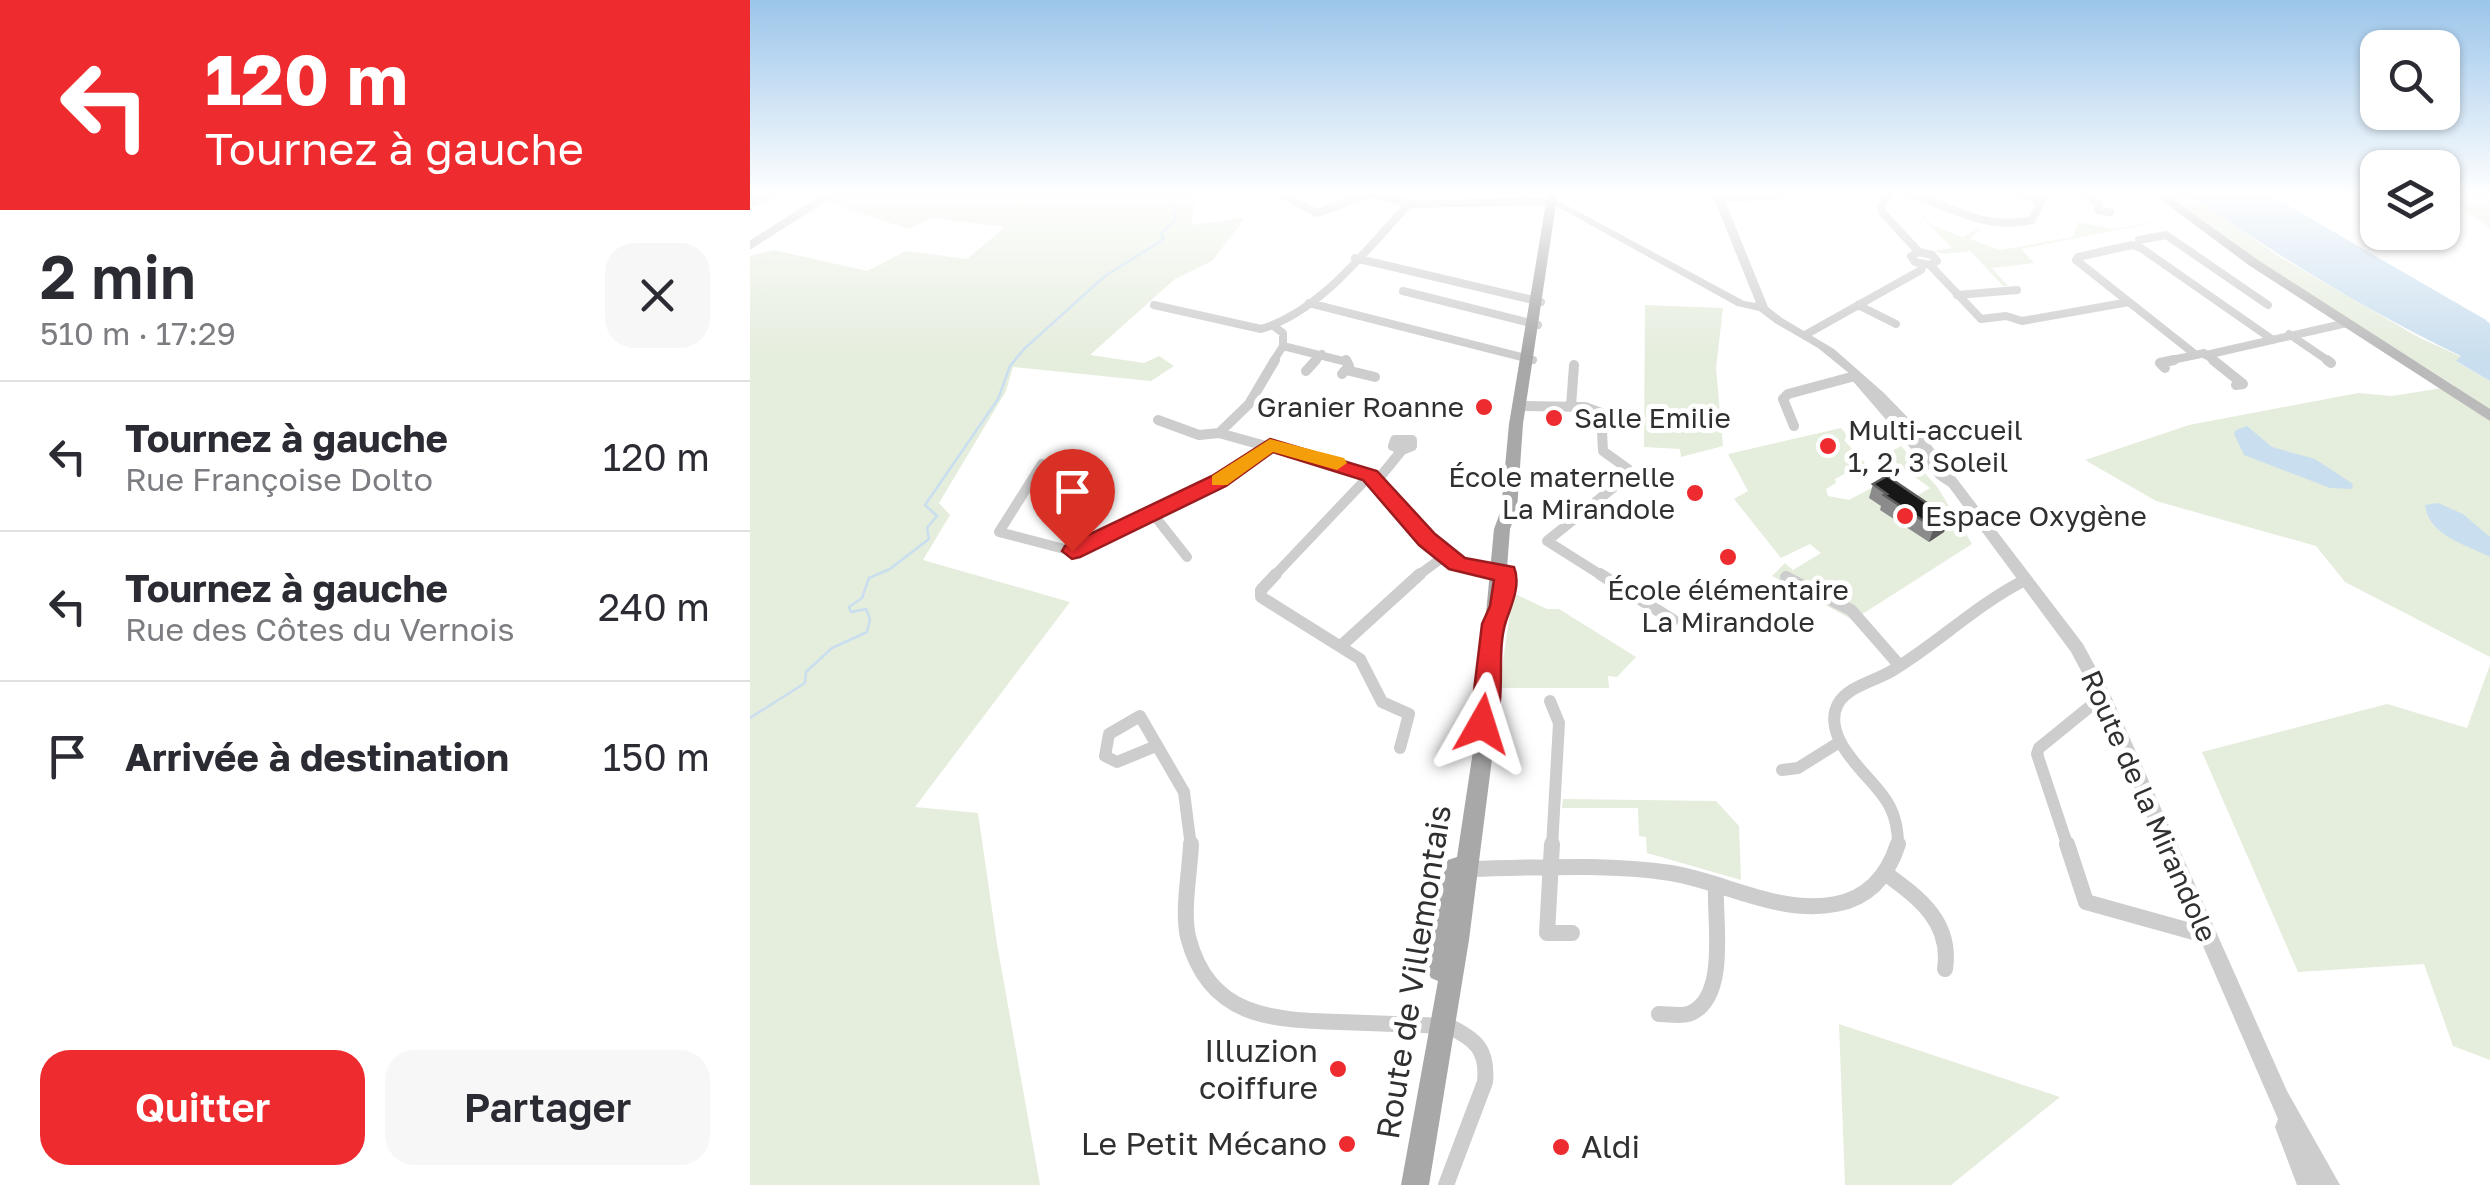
<!DOCTYPE html>
<html lang="fr">
<meta charset="utf-8">
<style>
:root{--surface:#fff;--page:#f7f7f7;--text:#2b2b33;--muted:#7c7c81;--line:#e1e1e2;--accent:#ee2b2f}
body{margin:0;font-family:"Golos Text",sans-serif;background:var(--page);color:var(--text);height:100vh;display:flex;flex-direction:column;font-size:38px;white-space:nowrap}
*{box-sizing:border-box;margin:0}
p{font-size:32px;color:var(--muted)}
.icon{flex:none;width:55px;height:55px;fill:none;stroke:currentColor;stroke-width:2;stroke-linecap:round;stroke-linejoin:round}
.map{position:relative;flex:1;overflow:hidden}
.drawer{display:flex;flex-direction:column;background:var(--surface);width:750px}
.drawer>*{flex:none}
.banner{background:#ee2b2f;color:#fff;overflow:hidden}
.fabs{position:absolute;left:1610px;top:30px;display:grid;gap:20px}
.fabs a{display:grid;place-items:center;width:100px;height:100px;border-radius:20px;background:var(--surface);box-shadow:0 2px 8px #0004;font-size:50px}
.pin{position:absolute;display:grid;place-items:center;width:85px;height:85px;color:#fff;margin:-102px -42px;border-radius:50% 50% 50% 0;rotate:-45deg;box-shadow:0 0 10px #0007}
.pin .icon{rotate:45deg}
.me{position:absolute;width:110px;margin:-55px;rotate:6deg;stroke-linejoin:round;filter:drop-shadow(0 0 8px #0008)}
.turn{display:flex;align-items:center;gap:35px;height:210px;padding:0 40px;font-size:45px}
.turn .icon{width:130px;height:130px;stroke-width:2.5}
.turn b{display:block;font-size:70px;line-height:85px}
.round{display:grid;place-items:center;flex:none;width:105px;height:105px;border-radius:30px;background:var(--page)}
.head{display:flex;align-items:center;justify-content:space-between;height:170px;padding:0 40px}
h1{font-size:60px;font-weight:600;line-height:75px}
.action{display:flex;gap:20px;margin-top:auto;padding:20px 40px}
.action a{flex:1;height:115px;border-radius:30px;background:var(--accent);color:#fff;font-size:40px;font-weight:600;line-height:115px;text-align:center}
.action a+a{background:var(--page);color:var(--text)}
ul{padding:0;list-style:none}
li{display:flex;align-items:center;gap:30px;height:150px;padding:0 40px;border-top:2px solid var(--line)}
li div{flex:1}
li b{display:block;font-size:38px}
li em{font-style:normal}
main{display:flex;flex:1;min-height:0}
.map>svg:first-child{display:block}
.green{fill:#e5eddd}
.water{fill:#c9deee}
.lines{fill:none;stroke-linecap:round;stroke-linejoin:round}
.stream{stroke:#c9deee;stroke-width:2.5}
.minor-far3{stroke:#cdcdcd;stroke-width:8}
.minor-far2{stroke:#cdcdcd;stroke-width:10}
.minor-far1{stroke:#cdcdcd;stroke-width:12}
.minor{stroke:#cdcdcd;stroke-width:16}
.tertiary{fill:#cdcdcd;fill-rule:evenodd}
.secondary{fill:#bababa;fill-rule:evenodd}
.primary{fill:#a8a8a8;fill-rule:evenodd}
.wall{fill:#8b8b8b}
.shaded-wall{fill:#5d5d5d}
.building{fill:#171717;stroke:#5d5d5d;stroke-width:2.5}
.route{fill:#ee2b2f;stroke:#9b1c1f;stroke-width:2.5}
.slow{fill:#f59e0b}
.poi-dot{fill:#ee2b2f;stroke:#fff;stroke-width:4}
.labels{text-anchor:middle;stroke-width:10;stroke-linejoin:round;paint-order:stroke}
.poi-label{font-size:28px;fill:#303030;stroke:#fff;text-anchor:start}
.street-label{font-size:28px;fill:#303030;stroke:#fff}
.near-street-label{font-size:32px;fill:#303030;stroke:#fff}
.near-poi-label{font-size:32px;fill:#303030;stroke:#fff;text-anchor:end}
</style>
<main>
<section class="drawer">
<div class="banner">
<div class="turn"><svg class="icon" aria-label="left" viewBox="0 0 24 24"><path d="M17 20v-9H6M10 6l-5 5 5 5"/></svg><div><b>120 m</b>Tournez à gauche</div></div>
</div>
<div class="head"><div><h1>2 min</h1><p>510 m · 17:29</p></div><a class="round"><svg class="icon" aria-label="close" viewBox="0 0 24 24"><path d="M6 6l12 12M18 6L6 18"/></svg></a></div>
<ul>
<li><svg class="icon" aria-label="left" viewBox="0 0 24 24"><path d="M17 20v-9H6M10 6l-5 5 5 5"/></svg><div><b>Tournez à gauche</b><p>Rue Françoise Dolto</p></div><em>120 m</em></li>
<li><svg class="icon" aria-label="left" viewBox="0 0 24 24"><path d="M17 20v-9H6M10 6l-5 5 5 5"/></svg><div><b>Tournez à gauche</b><p>Rue des Côtes du Vernois</p></div><em>240 m</em></li>
<li><svg class="icon" aria-label="arrive" viewBox="0 0 24 24"><path d="M6 21V4h12l-3 4 3 4H6"/></svg><div><b>Arrivée à destination</b></div><em>150 m</em></li>
</ul>
<div class="action"><a>Quitter</a><a>Partager</a></div>
</section>
<div class="map">
<svg width="1740" height="1185" viewBox="0 0 1740 1185">
<rect width="100%" height="100%" fill="#fff"/>
<!-- green -->
<path class="green" d="M95 191H446L441 225 495 218 462 261 425 279 340 355 394 363 409 356 424 366 401 381 263 367 256 391 189 503 200 515 173 560 320 602 165 807 228 813 247 944 290 1185H0V256L24 250 117 271 156 251 217 259 255 227 182 218 158 229 79 202Z
M1409 191H1434L1530 257 1670 338 1712 357 1707 362 1740 381V657L1595 582 1566 546 1406 501 1335 460 1439 425 1608 393 1642 396 1705 386 1510 263Z
M1692 191H1740V228L1693 196Z
M1149 193 1183 226 1213 237 1231 227 1220 239 1250 250 1323 237 1328 222 1363 229 1424 219 1271 249 1284 263 1242 268 1258 286H1253L1220 251 1193 254 1184 251 1202 248Z
M895 305 973 308 966 368 973 446 931 457 930 449 894 447Z
M1091 428 1098 436 1094 440 1115 463 1085 479 1086 483 1076 489 1078 496 1099 500 1140 478 1167 496 1180 488 1145 462 1135 461V455L1151 446 1188 488 1222 544 1103 620 1022 576 1035 563 1043 570 1071 553 1060 544 1031 558 984 499 998 491 978 454 944 462Z
M763 593 797 609H809L886 657 867 677 858 676 859 688H749Z
M1740 665V1060L1703 1046 1674 964 1548 972 1452 752 1637 704 1717 728Z
M813 799 966 801 989 826 991 880 897 853 896 837 889 836 888 808H812Z
M1089 1024 1310 1097 1201 1185H1095Z"/>
<!-- water -->
<path class="water" d="M1434 191H1513L1736 320 1740 324V381L1706 361 1711 356C1613 309 1523 253 1434 191Z
M1497 426 1522 447 1565 459 1603 484 1602 489 1580 488 1494 455 1484 434 1486 430Z
M1688 503 1713 514 1740 537V557C1715 544 1679 536 1675 505Z"/>
<g class="lines">
<!-- stream -->
<path class="stream" d="M0 718 55 683 56 672 82 648 117 632 120 619 116 609 101 612 99 607 112 598 119 578 140 569 179 539 177 528 187 516 175 505 248 399 260 366 274 349 355 276 414 239 411 234 424 221 426 191"/>
<!-- minor-far3 -->
<path class="minor-far3" d="M526 191 567 213 622 193
M617 191 659 204 802 201
M1142 191 1131 206 1132 212 1169 252
M1148 191C1198 202 1228 232 1282 220L1296 191
M1257 191 1291 200
M1332 191 1349 204 1348 210 1360 212
M969 198 1023 196 1036 191
M0 203 30 191
M1389 240 1416 235 1518 305
M0 245 85 191
M1169 252 1182 255 1187 261 1180 265 1165 262 1161 256Z
M605 258 791 302
M1180 265 1231 319 1256 316 1272 321 1379 302 1446 355 1454 353
M653 291 788 325
M1207 295 1267 290
M1379 302 1326 260 1328 257 1382 245 1391 248 1523 340
M559 303 783 360
M404 305 511 329C572 311 617 248 659 204
M1108 305 1146 324
M1539 334 1580 362
M1055 335 1171 270 1173 265
M533 346 597 362
M1455 354 1466 362
M1456 355 1597 323
M523 362 533 346V333L526 328
M564 362 572 354
M1412 362 1446 355"/>
<!-- minor-far2 -->
<path class="minor-far2" d="M1463 360 1493 384 1486 385
M1577 360 1581 363
M1415 368 1410 363 1424 360
M596 370 625 377
M556 371 566 360
M592 374 599 366 596 360
M769 406 835 407 851 413 853 451 878 469 879 475 797 541 854 577
M821 406 824 365
M408 420 449 435 469 433 620 475 696 555 730 571 751 573
M1044 426 1033 399 1038 394 1105 376
M469 433 499 404 525 360
M645 440H662V446L652 450 643 446Z
M292 464 249 532 322 551 469 481 520 445
M626 482 652 450
M403 514 437 557
M523 577 620 475
M666 577 696 555"/>
<!-- minor-far1 -->
<path class="minor-far1" d="M526 574 511 590V597L610 659 632 702 659 714 650 748
M850 574 923 620
M1036 577 1101 610 1150 666
M592 645 670 574
M800 701 809 723 802 847
M406 746 367 762 355 756 359 734 390 716 434 792 441 847
M1032 770 1048 768 1088 743
M1148 847C1149 795 1119 787 1094 748 1086 736 1080 718 1088 704 1097 687 1124 681 1140 672 1187 644 1226 605 1275 580
M1318 847 1287 754 1289 748 1353 696"/>
<!-- minor -->
<path class="minor" d="M441 844C440 872 432 909 438 937 459 1017 520 1020 590 1022 626 1023 662 1025 698 1026 726 1039 738 1050 735 1082L696 1185
M802 844 797 933H822
M1317 844 1336 902 1458 936
M715 869C783 868 854 863 921 873 975 882 1030 915 1086 904 1119 898 1138 875 1148 844
M1135 873C1169 898 1202 922 1195 969
M909 1014C919 1014 932 1017 941 1013 979 996 964 918 966 885"/>
<!-- tertiary -->
<path class="tertiary" d="M961 191H971L1018 307 1032 318 1084 349 1134 393 1168 428 1333 644 1361 696 1537 1091 1590 1185H1547L1525 1127 1528 1119 1345 697 1321 652 1199 487 1187 479 1101 379 1100 374 1068 348 1025 323 1009 311 987 306 797 201 805 199 994 301 1006 303Z"/>
<!-- secondary -->
<path class="secondary" d="M1399 191H1411L1508 260 1740 409V421L1500 266Z"/>
<!-- primary -->
<path class="primary" d="M798 191H808L773 424 767 510 760 529 743 751 719 940 679 1185H651L688 981 681 978 677 970 695 867 698 860 707 857 723 751 744 529 751 510 759 424Z"/>
</g>
<!-- wall -->
<path class="wall" d="M1123 484 1199 518 1194 532 1179 542 1130 510 1131 506 1119 498Z"/>
<!-- shaded-wall -->
<path class="shaded-wall" d="M1199 518 1194 532 1179 542 1184 528Z"/>
<!-- building -->
<path class="building" d="M1137 476 1199 518 1184 528 1134 495 1137 494 1123 484Z"/>
<!-- sky -->
<linearGradient id="sky" x2="0" y2="1"><stop stop-color="#9bc5ea"/><stop offset="0.54" stop-color="#fff"/><stop offset="1" stop-color="#fff" stop-opacity="0"/></linearGradient>
<rect width="1740" height="357" fill="url(#sky)"/>
<!-- route -->
<path class="route" d="M520 439 627 471 685 534 715 558 764 567C771 584 762 604 756 621 745 655 758 699 742 732L732 735 723 732 720 724 732 624 740 606 744 580 699 569 669 545 613 480 523 452 476 486 330 557 322 559 312 551 315 546 462 476Z"/>
<!-- slow -->
<path class="slow" d="M520 439 594 458 597 463 587 470 523 452 477 485H462V476Z"/>
<!-- markers -->
<g class="poi-dot">
<circle cx="734" cy="407" r="10"/>
<circle cx="804" cy="418" r="10"/>
<circle cx="1078" cy="446" r="10"/>
<circle cx="945" cy="493" r="10"/>
<circle cx="1155" cy="516" r="10"/>
<circle cx="978" cy="557" r="10"/>
<circle cx="588" cy="1069" r="10"/>
<circle cx="597" cy="1144" r="10"/>
<circle cx="811" cy="1147" r="10"/>
</g>
<g class="labels">
<!-- poi labels -->
<g class="poi-label">
<text x="714" y="417" text-anchor="end">Granier Roanne</text>
<text x="824" y="428">Salle Emilie</text>
<text x="1098" y="440">Multi-accueil<tspan x="1098" dy="32">1, 2, 3 Soleil</tspan></text>
<text x="925" y="487" text-anchor="end">École maternelle<tspan x="925" dy="32">La Mirandole</tspan></text>
<text x="1175" y="526">Espace Oxygène</text>
<text x="978" y="600" text-anchor="middle">École élémentaire<tspan x="978" dy="32">La Mirandole</tspan></text>
</g>
<!-- street labels -->
<g class="street-label">
<text transform="translate(1399 806) rotate(66)" y="10">Route de la Mirandole</text>
</g>
<!-- near-street labels -->
<g class="near-street-label">
<text transform="translate(664 972) rotate(-81)" y="11">Route de Villemontais</text>
</g>
<!-- near-poi labels -->
<g class="near-poi-label">
<text x="568" y="1062">Illuzion<tspan x="568" dy="37">coiffure</tspan></text>
<text x="577" y="1155">Le Petit Mécano</text>
<text x="831" y="1158" text-anchor="start">Aldi</text>
</g>
</g>
</svg>
<div class="fabs">
<a><svg class="icon" aria-label="search" viewBox="0 0 24 24"><circle cx="10" cy="10" r="6"/><path d="M15 15l6 6"/></svg></a>
<a><svg class="icon" aria-label="layers" viewBox="0 0 24 24"><path d="M12 4l9 5-9 5-9-5zM3 14l9 5 9-5"/></svg></a>
</div>
<div class="pin" style="left:322px;top:551px;background:#d93025"><svg class="icon" aria-label="arrive" viewBox="0 0 24 24"><path d="M6 21V4h12l-3 4 3 4H6"/></svg></div>
<svg class="me" style="left:732px;top:724px" viewBox="-20 -20 40 40"><path d="M0-17L14 15 0 8-14 15z" fill="#ee2b2f" stroke="#fff" stroke-width="4"/></svg>
</div>
</main>
